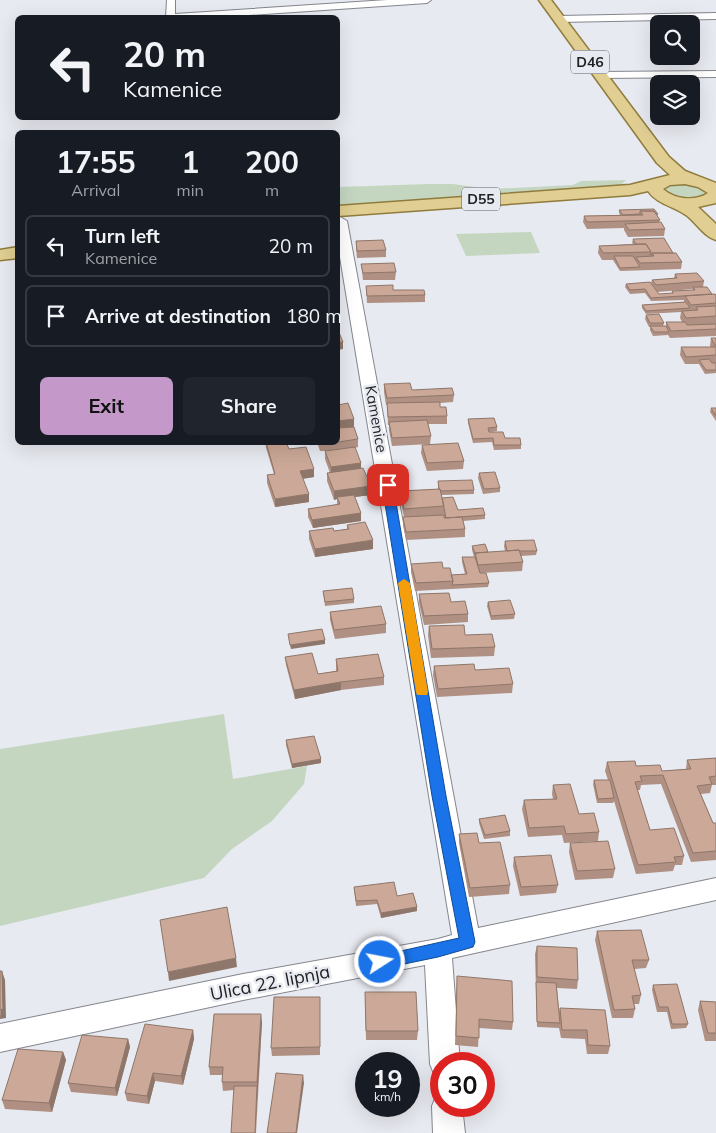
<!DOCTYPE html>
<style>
:root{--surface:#171b24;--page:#20242c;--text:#f1f3f6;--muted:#9ea1a6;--line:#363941;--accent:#c499c9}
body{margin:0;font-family:Mulish,sans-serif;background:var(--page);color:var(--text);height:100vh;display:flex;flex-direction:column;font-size:19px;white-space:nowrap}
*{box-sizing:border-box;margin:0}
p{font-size:16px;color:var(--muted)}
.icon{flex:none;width:28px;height:28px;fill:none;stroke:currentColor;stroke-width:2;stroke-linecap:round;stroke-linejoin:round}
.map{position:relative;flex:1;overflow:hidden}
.panel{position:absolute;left:15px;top:130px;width:325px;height:315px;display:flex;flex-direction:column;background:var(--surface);border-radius:8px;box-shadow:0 5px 20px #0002}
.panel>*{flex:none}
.banner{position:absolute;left:15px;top:15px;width:325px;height:105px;border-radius:8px;box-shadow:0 5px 20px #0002;background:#171b24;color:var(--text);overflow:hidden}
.fabs{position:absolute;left:650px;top:15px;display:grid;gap:10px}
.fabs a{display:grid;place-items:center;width:50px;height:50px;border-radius:8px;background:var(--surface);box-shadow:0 5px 20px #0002;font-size:25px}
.speed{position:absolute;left:355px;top:1052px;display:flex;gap:10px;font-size:25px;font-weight:700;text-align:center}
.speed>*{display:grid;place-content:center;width:65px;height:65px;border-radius:50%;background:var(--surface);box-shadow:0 5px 20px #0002;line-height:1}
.speed small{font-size:12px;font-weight:400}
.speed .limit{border:8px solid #d22;background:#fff;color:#111}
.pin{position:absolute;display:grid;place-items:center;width:42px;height:42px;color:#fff;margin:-21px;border-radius:10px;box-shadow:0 2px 8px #0006}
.me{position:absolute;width:55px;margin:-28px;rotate:79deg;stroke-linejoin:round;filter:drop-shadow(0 0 4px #0008)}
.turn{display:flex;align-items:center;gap:18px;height:105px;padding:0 25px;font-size:22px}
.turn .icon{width:65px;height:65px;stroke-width:2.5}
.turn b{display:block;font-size:35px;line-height:42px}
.eta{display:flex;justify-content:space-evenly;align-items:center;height:85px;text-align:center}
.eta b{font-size:30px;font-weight:700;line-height:35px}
.cta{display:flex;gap:10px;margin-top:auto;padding:10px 25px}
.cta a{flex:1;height:58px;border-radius:8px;background:var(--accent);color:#111;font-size:20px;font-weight:700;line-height:58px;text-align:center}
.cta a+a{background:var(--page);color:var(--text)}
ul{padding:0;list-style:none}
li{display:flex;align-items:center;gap:15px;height:62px;margin:0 10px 8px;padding:0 15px;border:2px solid var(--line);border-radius:8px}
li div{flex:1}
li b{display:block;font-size:19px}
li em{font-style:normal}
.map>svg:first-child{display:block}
.green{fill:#c4d6c0}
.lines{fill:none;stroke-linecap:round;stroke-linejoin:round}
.minor-casing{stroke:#85868d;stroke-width:2}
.major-casing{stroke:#907c3d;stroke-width:3}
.minor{fill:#fff;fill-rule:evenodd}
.major{fill:#e0ce92;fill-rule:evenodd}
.wall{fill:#af9082;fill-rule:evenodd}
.shaded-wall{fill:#8e766a}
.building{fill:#cba897;stroke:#8e766a}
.route{fill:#1a73e8;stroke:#114b97}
.slow{fill:#f59e0b}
.labels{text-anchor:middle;stroke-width:5;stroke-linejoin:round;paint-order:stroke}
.shield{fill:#e8eaf1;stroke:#5d5e62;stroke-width:1}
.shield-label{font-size:14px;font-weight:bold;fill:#212224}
.street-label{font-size:15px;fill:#212224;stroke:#e8eaf1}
.near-street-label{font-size:18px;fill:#212224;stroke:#e8eaf1}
</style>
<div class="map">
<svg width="716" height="1133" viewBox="0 0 716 1133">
<rect width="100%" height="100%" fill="#e8eaf1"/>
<!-- green -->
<path class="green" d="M626 180 621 185 504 193 338 207V187L429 184H453L490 189 573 185 581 181Z
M684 184 696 186 704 190V195C693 201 676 200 666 191V189L672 185Z
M531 232 540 253 466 256 456 234Z
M224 714 233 779 307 766 304 784 272 821 232 849 204 878 0 926V749Z"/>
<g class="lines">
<defs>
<path id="minor" d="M167 0H175V14L387 0H431L427 3 204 18H166Z
M716 13V19L559 22 554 19 559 16Z
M716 71V77L599 78 594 75 599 72Z
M340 217 347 221 478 928 716 878V900L452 958 460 1064H441V1077L434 1074 430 1064 425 965 243 1000 0 1052V1024L243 974 438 939 452 935 338 245V218Z
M441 1094V1106H462L465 1133H433L432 1106 436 1096Z"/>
<path id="major" d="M539 0H551L669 157 685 171 716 183V203L698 207 716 224V240C704 237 696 222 686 215 673 206 657 204 648 191L630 195 338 216V206L630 185 670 175 657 163ZM685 184 698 187 708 193C695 202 674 199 663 189L670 185Z
M18 247V258L0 260V250Z"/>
</defs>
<!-- minor casing -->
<use href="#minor" class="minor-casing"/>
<!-- major casing -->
<use href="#major" class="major-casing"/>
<!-- minor -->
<use href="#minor" class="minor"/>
<!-- major -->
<use href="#major" class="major"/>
</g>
<!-- wall -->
<path class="wall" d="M619 210 658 214 657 216 660 220 659 222 665 229 664 236 628 237 624 230V228L587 229 583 222 584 216 620 215 619 213Z
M633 239 673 253 682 262 681 269 620 271 613 260H602L598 253 599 246 633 244 632 243Z
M356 241 386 250V257L357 258 356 248Z
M361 264 396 272 395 280H363Z
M675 274 704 281 703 287 712 294 716 295V336L670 338 668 335 653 336 650 330V327H649L645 319 646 315 664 323 663 326H666V322H682L680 318 681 312 646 314 642 308V305L684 302V300L651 301 645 293 630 294 625 287 626 284 651 283 652 280 674 278ZM693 289 692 291H672V294H659L657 292Z
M366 286 425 295V302L367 303Z
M711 338H716V373L705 374 699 364H685L680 355 681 347H711L710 346Z
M338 357 339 361V369H338Z
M384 384 412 390 454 395 453 402 440 403V407L447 416V424H428L431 436 430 444 392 446 389 430V425H388L387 405H386L384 392Z
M338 405 354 427 358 439V447L355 448 361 468 371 486V495L355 497 361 513V521L313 528 308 517V509L337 505V499L334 500 327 481V473H330L325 459V451H320L317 442H338Z
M711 408H716V421L710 412Z
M468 419 497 427V431L489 432 521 445V449L494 450 492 442 473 443 468 423Z
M265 442 289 449 314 477 303 479 309 502 275 507 267 483V475L274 474 266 448Z
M422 445 464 461 463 469 427 471 421 453Z
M479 473 500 488V492L483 494 478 478Z
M438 481 474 490V494L442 495V498L458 510 485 515V519L463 521 465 529V537L406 540 403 525 404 517 400 499 401 491 438 489Z
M347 525 373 549 315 557 309 539V531H334L347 529Z
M505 541 537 551 536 555 521 556 523 562 522 571 480 573 489 583 488 587 415 591 411 572V564L443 568 451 575 465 574 462 562V557H474L472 550V546L488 552 505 551 504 546Z
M323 591 354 599V603L325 606Z
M419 594 451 602 468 614V622L424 625 419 603Z
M488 602 515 614 514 619 491 620 487 606Z
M330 612 386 624V633L335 639 330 620Z
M429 626 465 635 495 647 494 656 431 658 428 635Z
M285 657 318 674 336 671V659L384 677V685L341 690 295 699 286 665Z
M434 666 475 670 513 684 512 693 437 697 433 675Z
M286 740 321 759V763L292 768 286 745Z
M716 758V786V785H712L710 793 701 794 713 823H716V860L691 862 661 784 641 785 640 790H637L650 830 684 856 682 865H675L673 871 636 874 614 801 613 803H597L593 784 594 780H608L605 771 607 762 636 766 662 771 686 769 687 760Z
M553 785 579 814 599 832 598 841 564 843 562 835 528 837 522 809 524 800 553 799 552 794Z
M479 819 510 831V836L484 839 479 823Z
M459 834 479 843 510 885 509 894 469 897 459 843Z
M570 843 615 869 613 878 575 880 569 852Z
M514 857 558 885 556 893 520 896 513 866Z
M354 887 397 896 417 907V911L381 918 377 904 356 906Z
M597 931 649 960 646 968 634 969 641 995 639 1004H634L635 1009 633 1018H612L595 940Z
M537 946 578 980 577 989 557 988 559 1012 560 1008 610 1046 608 1054H587L585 1039 561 1038 559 1028 537 1027 535 954Z
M457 976 513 1022 512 1030 479 1028 478 1047 455 1045Z
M653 985 688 1024 686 1028 671 1029 667 1012H657L652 990Z
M365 992 418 1031 417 1040H366Z
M320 997V1055L272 1056 271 1048Z
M700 1001 716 1002V1041H705L698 1010Z
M262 1022 256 1133H231L234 1090 223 1091 222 1082V1075H210L209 1067Z
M193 1030 194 1039 183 1085 155 1081 149 1104 127 1101 125 1093Z
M128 1039 130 1047 117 1096 71 1092 68 1083Z
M63 1052 66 1060 52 1112 5 1109 2 1100Z"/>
<!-- shaded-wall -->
<path class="shaded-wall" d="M338 342H343V349L338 350Z
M354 419V427L338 429V421Z
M361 463V471L331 475V467Z
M314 469V477L300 479V471Z
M371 486V495L338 499 337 497V499L334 500V491Z
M309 494V502L275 507V499Z
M361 513V521L313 528 312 520Z
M373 540V549L315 557V549Z
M325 640V644L291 649 290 645Z
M341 682V690L295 699 294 690Z
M321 759V763L292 768V764Z
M417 907V911L381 918V913Z
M236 958 237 967 169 981 168 972Z
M2 971 5 980 6 1018 0 1019Z
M261 1014 262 1022 255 1133 257 1082Z
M193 1030 194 1039 183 1085 181 1076Z
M128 1039 130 1047 117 1096 115 1088Z
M63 1052 66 1060 52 1112 49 1103Z
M153 1073 155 1081 149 1104 147 1096Z
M303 1075 304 1083 297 1133H296Z"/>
<!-- building -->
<path class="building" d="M654 209 658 214H656L654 211H640V214L623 215 619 210Z
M640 211H654L660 220 587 222 584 216 643 215Z
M661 222 665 229 629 230 625 224Z
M664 238 673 253H652V255H650L651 252 646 244H636L633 239Z
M383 240 386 250 357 251 356 241Z
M646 244 651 252 603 253 599 246Z
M652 253H676L682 262 640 263 636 257 654 256Z
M614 256H633L640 267 620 268Z
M394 263 396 272 363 273 361 264Z
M697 273 704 281 656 285 652 280 677 278 675 274Z
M650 282 659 294 673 293 672 291 695 290 693 287H707L712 294 651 298 645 289 630 290 626 284Z
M393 285V290H424L425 295 367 296 366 286Z
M715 294 716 295V303L691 305 685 296Z
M686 302 690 308 646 311 642 305Z
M716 306V316L686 318 682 311 698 310 696 307Z
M659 314 664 323H650L646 315Z
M666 322H685L687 325 716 324V329L671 331Z
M650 326H666L669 332H654Z
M338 330 343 342H338Z
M711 338H716V345H715Z
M681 347H716V355L686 357Z
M709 359 712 363H716V370H706L699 360Z
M410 383 412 390 452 388 454 395 387 398 384 384Z
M440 402V407H446L447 416 388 417 387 403Z
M348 403 354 419 338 421V405Z
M711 408H716V416Z
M494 418 497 427 488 428 489 432H503L505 438H520L521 445H494L493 438 473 439 468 419Z
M427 420 431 436 392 438 389 422Z
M354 427 358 439 338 442V428Z
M266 442H286L289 449 306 447 314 469 300 471 309 494 275 499 267 475 275 474Z
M458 443 464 461 427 463 422 445Z
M355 447 361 463 331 467 325 451Z
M363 468 371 486 334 491 327 473Z
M495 472 500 488 484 489 479 473Z
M472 480 474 490 441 491 440 489H439L438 481Z
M440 489 444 506 404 509 401 491Z
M354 495 361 513 312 520 308 509 340 504 337 497Z
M453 497 458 510 483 508 485 515 446 518 442 498Z
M444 515V518L462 517 465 529 406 532 403 517Z
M365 522 373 540 315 549 309 531 333 528 334 531 349 529 347 525Z
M534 540 537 551H520L519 550 507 551 505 541Z
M485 544 488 552 475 553 476 555 472 546Z
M519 550 523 562 478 565 475 553Z
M462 557H475L480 573H486L489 583 452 585 453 581 451 575 467 574Z
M442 562 443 568H450L453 581 416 583 411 564Z
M352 588 354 599 325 602 323 591Z
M449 593 451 602 465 601 468 614 424 616 419 594Z
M510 600 515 614 491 616 488 602Z
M381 606 386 624 334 630 330 612Z
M464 625 465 635 492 634 495 647 432 649 429 626Z
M322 629 325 640 290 645 288 634Z
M312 653 318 674 338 671 336 659 378 654 384 677 341 682 294 690 285 657Z
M474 664 475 670 509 668 513 684 438 689 434 666Z
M314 736 321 759 292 764 286 740Z
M716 758V776L709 777 712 784 697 786 713 823H716V851L693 853 663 775 640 776 642 781 635 782 650 830 674 828 684 856 674 857 676 862 638 865 607 762 635 761 636 766 660 765 662 771 691 769 687 760Z
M594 780H610L614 798 598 799Z
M570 784 579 814 594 813 599 832 566 834 564 826 529 828 524 800 557 799 553 785Z
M505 815 510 831 485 835 479 819Z
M477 833 479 843 500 842 510 885 470 888 459 834Z
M608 841 615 869 577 871 570 843Z
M551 855 558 885 521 887 514 857Z
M394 882 397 896 413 893 417 907 381 913 377 900 356 901 354 887Z
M227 907 236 958 168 972 160 920Z
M641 930 649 960H632L641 995 632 996 635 1009 614 1010 597 931Z
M537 946 577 948 578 980 537 977Z
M0 971H2L3 1009 0 1010Z
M457 976 512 981 513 1022 479 1019V1038L456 1036Z
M536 982 556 983 560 1023 537 1022Z
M677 984 688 1024H672L668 1007H659L653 985Z
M365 992H416L418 1031H366Z
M274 997H320V1047L271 1048Z
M700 1001 716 1002V1033H708Z
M560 1008 605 1010 610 1046 588 1045 587 1030H562Z
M214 1014H261L257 1082H222L223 1067H209Z
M145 1024 193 1030 181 1076 153 1073 147 1096 125 1093Z
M82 1035 128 1039 115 1088 68 1083Z
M18 1049 63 1052 49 1103 2 1100Z
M276 1073 303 1075 296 1133H267Z
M234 1086H257L255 1133H231Z"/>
<!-- route -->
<path class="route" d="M388 482 393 485 446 796 475 942 473 947 438 957 380 969 374 967 372 962 374 957 459 938 432 796 382 485Z"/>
<!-- slow -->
<path class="slow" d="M404 579 410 583 428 692 427 695H417L416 692 398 583Z"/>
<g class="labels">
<!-- shield labels -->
<g class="shield">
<rect x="571" y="50.5" width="38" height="23" rx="4"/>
<rect x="462" y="187.5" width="38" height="23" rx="4"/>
</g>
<g class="shield-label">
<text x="590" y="67">D46</text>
<text x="481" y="204">D55</text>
</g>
<!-- street labels -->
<g class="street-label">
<text transform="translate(376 419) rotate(80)" y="5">Kamenice</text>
</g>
<!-- near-street labels -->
<g class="near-street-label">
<text transform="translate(270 983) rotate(-11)" y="6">Ulica 22. lipnja</text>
</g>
</g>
</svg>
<div class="fabs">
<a><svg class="icon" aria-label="search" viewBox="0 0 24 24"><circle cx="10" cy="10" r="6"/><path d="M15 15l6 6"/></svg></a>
<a><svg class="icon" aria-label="layers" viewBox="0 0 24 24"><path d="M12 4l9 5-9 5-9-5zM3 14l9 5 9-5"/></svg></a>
</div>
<div class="speed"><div>19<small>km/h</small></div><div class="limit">30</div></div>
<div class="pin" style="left:388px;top:485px;background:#d93025"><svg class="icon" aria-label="arrive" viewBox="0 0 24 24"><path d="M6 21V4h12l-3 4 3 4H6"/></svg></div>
<svg class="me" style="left:380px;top:962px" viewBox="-20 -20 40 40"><circle r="17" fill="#1a73e8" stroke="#fff" stroke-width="3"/><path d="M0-11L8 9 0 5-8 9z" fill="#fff"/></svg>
<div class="banner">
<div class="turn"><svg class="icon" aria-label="left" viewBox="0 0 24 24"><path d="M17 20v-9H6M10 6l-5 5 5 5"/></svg><div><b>20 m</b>Kamenice</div></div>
</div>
<section class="panel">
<div class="eta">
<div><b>17:55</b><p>Arrival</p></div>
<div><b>1</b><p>min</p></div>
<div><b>200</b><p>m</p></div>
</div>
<ul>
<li><svg class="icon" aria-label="left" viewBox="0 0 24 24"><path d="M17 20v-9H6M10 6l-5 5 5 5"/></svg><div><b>Turn left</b><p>Kamenice</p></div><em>20 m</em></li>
<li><svg class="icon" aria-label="arrive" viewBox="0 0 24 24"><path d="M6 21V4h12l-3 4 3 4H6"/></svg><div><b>Arrive at destination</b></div><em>180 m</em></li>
</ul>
<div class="cta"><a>Exit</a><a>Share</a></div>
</section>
</div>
